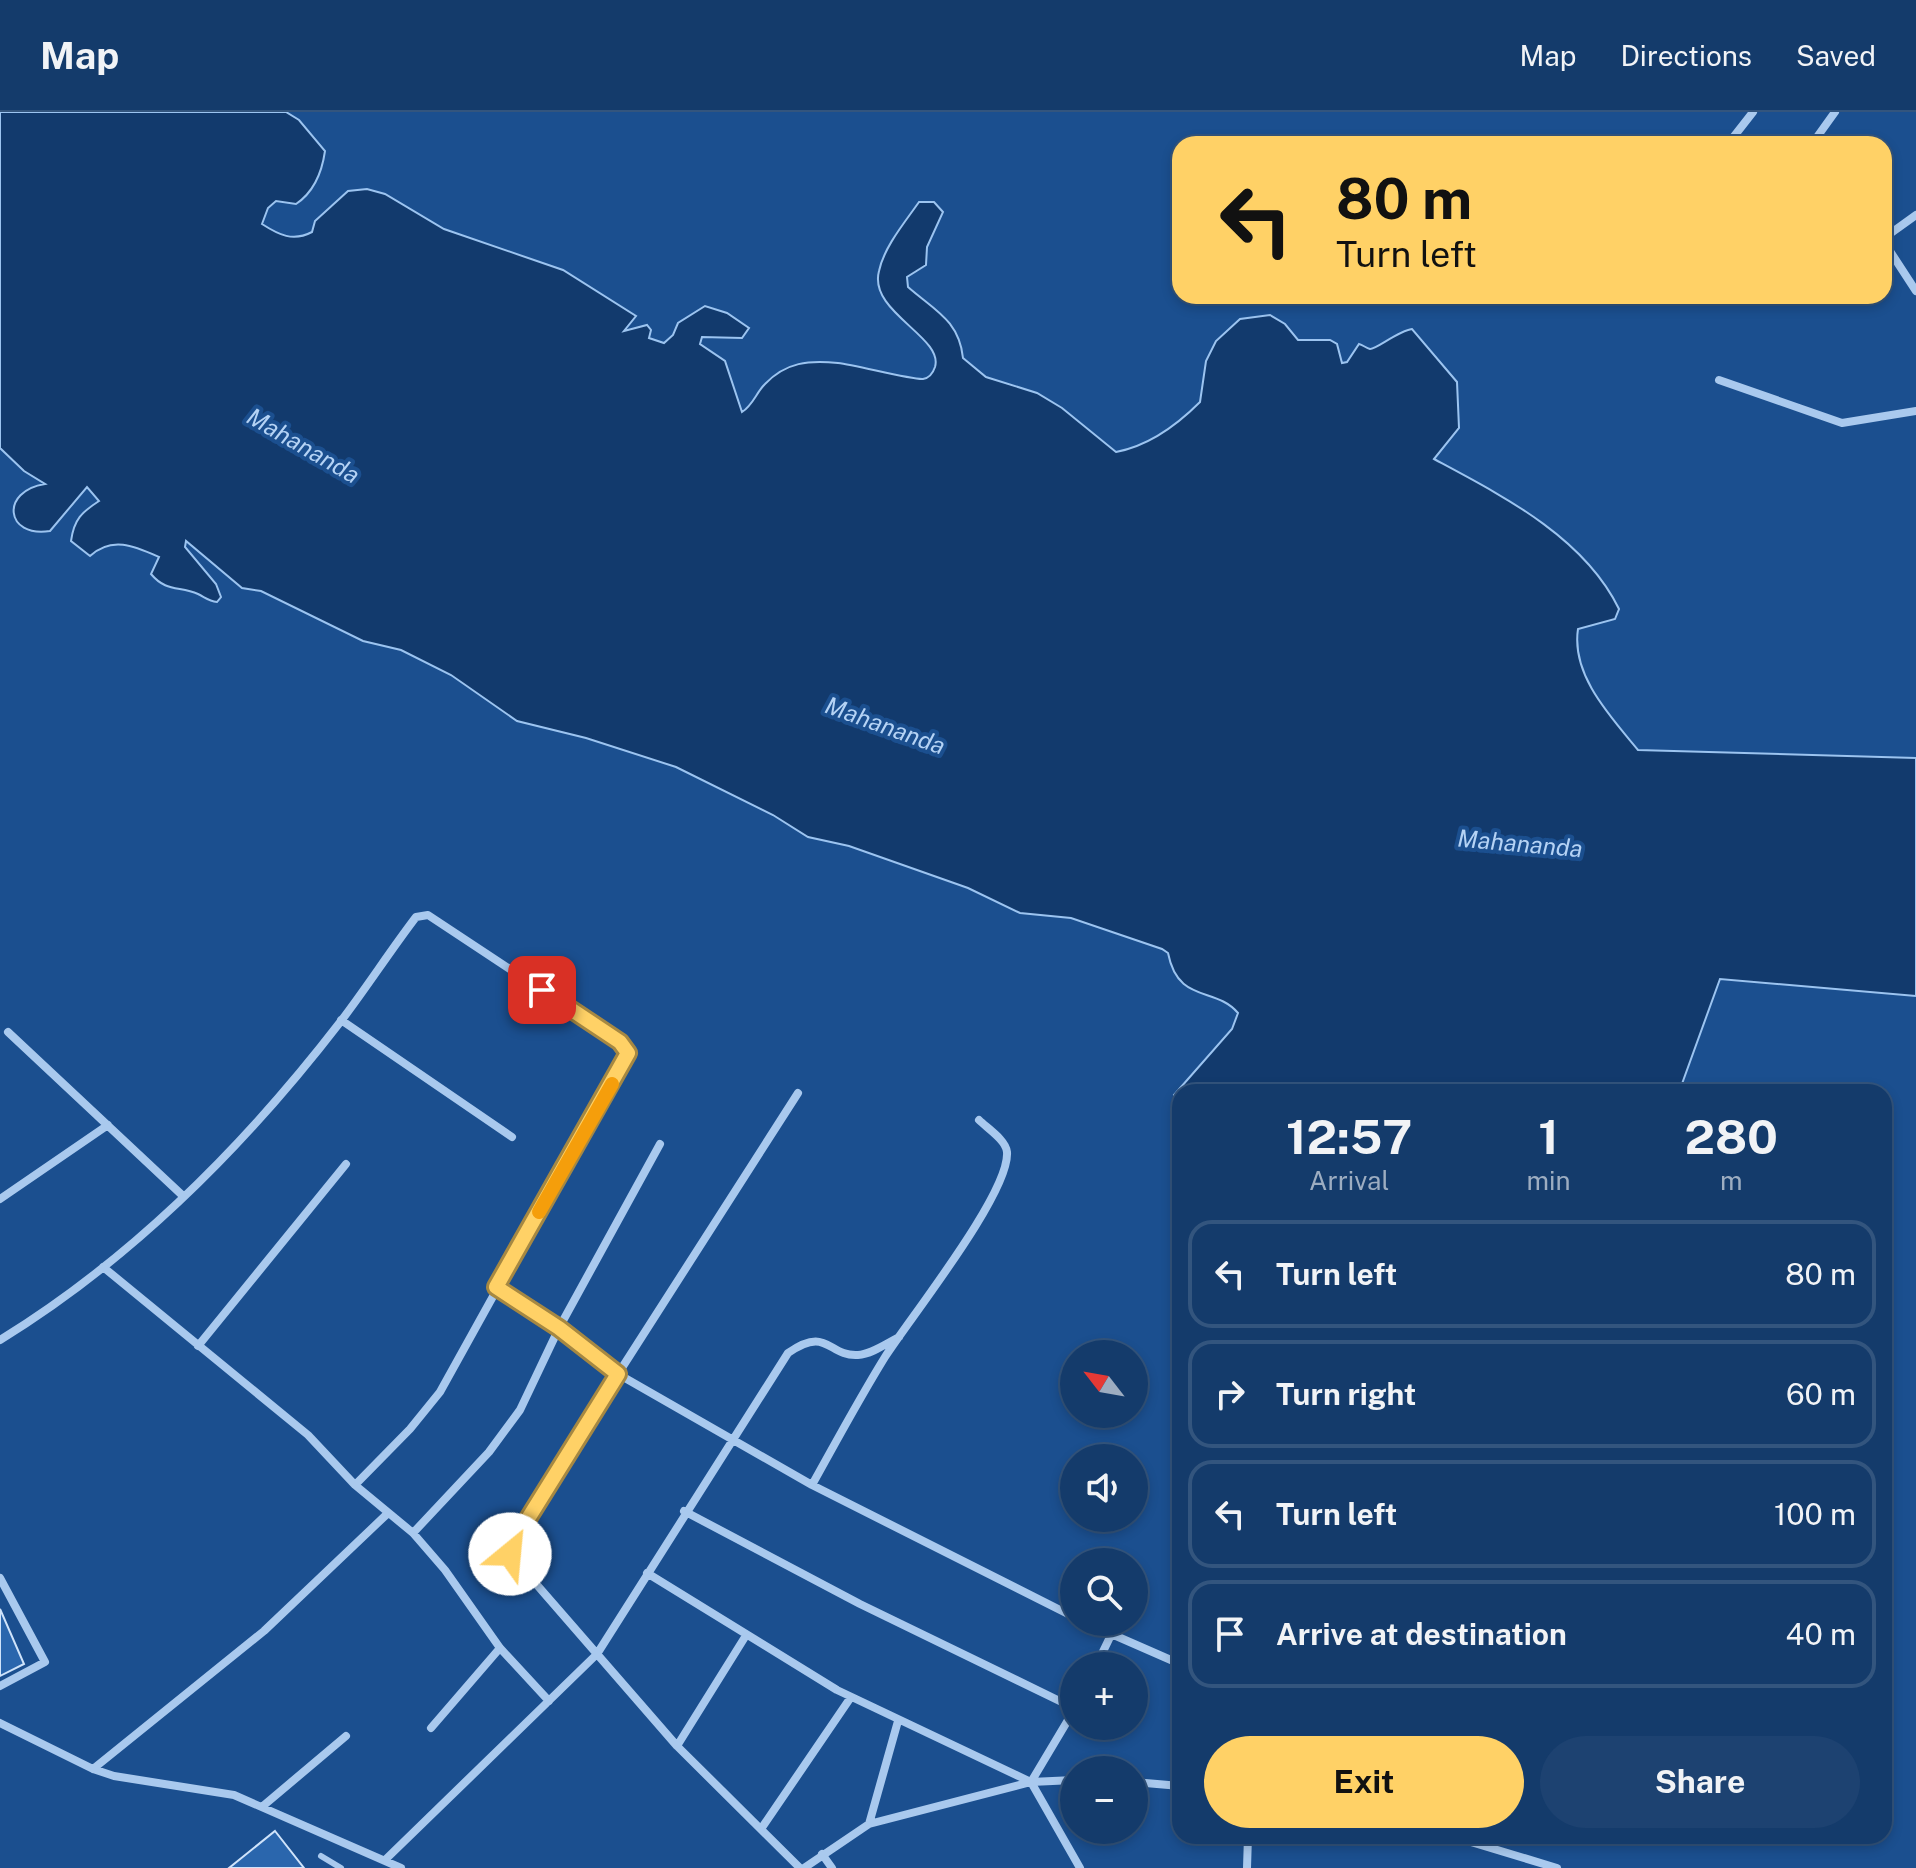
<!DOCTYPE html>
<meta charset="utf-8">
<style>
:root{--surface:#143b6b;--page:#1d4271;--text:#f1f3f6;--muted:#9dadc1;--line:#33557e;--accent:#ffd166}
body{margin:0;font-family:"Public Sans",sans-serif;background:var(--page);color:var(--text);height:100vh;display:flex;flex-direction:column;font-size:30px;white-space:nowrap}
*{box-sizing:border-box;margin:0}
p{font-size:26px;color:var(--muted)}
.icon{flex:none;width:44px;height:44px;fill:none;stroke:currentColor;stroke-width:2;stroke-linecap:round;stroke-linejoin:round}
.map{position:relative;flex:1;overflow:hidden}
.details{position:absolute;left:1172px;top:972px;width:720px;height:760px;display:flex;flex-direction:column;background:var(--surface);border-radius:24px;box-shadow:0 4px 12px #0003,0 0 0 2px var(--line)}
.details>*{flex:none}
.top-card{position:absolute;left:1172px;top:24px;width:720px;height:168px;border-radius:24px;box-shadow:0 4px 12px #0003,0 0 0 2px var(--line);background:#ffd166;color:#111;overflow:hidden}
.needle{width:52px;rotate:301deg}
.fabs{position:absolute;left:1060px;top:1228px;display:grid;gap:16px}
.fabs a{display:grid;place-items:center;width:88px;height:88px;border-radius:50%;background:var(--surface);box-shadow:0 4px 12px #0003,0 0 0 2px var(--line);font-size:40px}
.pin{position:absolute;display:grid;place-items:center;width:68px;height:68px;color:#fff;margin:-34px;border-radius:16px;box-shadow:0 4px 12px #0006}
.me{position:absolute;width:88px;margin:-44px;rotate:28deg;stroke-linejoin:round;filter:drop-shadow(0 0 6px #0008)}
.turn{display:flex;align-items:center;gap:28px;height:168px;padding:0 32px;font-size:36px}
.turn .icon{width:104px;height:104px;stroke-width:2.5}
.turn b{display:block;font-size:56px;line-height:68px}
.eta{display:flex;justify-content:space-evenly;align-items:center;height:136px;text-align:center}
.eta b{font-size:48px;font-weight:700;line-height:56px}
.action{display:flex;gap:16px;margin-top:auto;padding:16px 32px}
.action a{flex:1;height:92px;border-radius:48px;background:var(--accent);color:#111;font-size:32px;font-weight:700;line-height:92px;text-align:center}
.action a+a{background:var(--page);color:var(--text)}
ul{padding:0;list-style:none}
li{display:flex;align-items:center;gap:24px;height:108px;margin:0 16px 12px;padding:0 16px;border:4px solid var(--line);border-radius:24px}
li div{flex:1}
li b{display:block;font-size:30px}
li em{font-style:normal}
header{display:flex;align-items:center;gap:48px;box-sizing:border-box;height:112px;padding:0 40px;background:var(--surface);border-bottom:2px solid var(--line)}
header strong{font-size:38px}
nav{display:flex;gap:44px;margin-inline-start:auto;font-size:28px}
.map>svg:first-child{display:block}
.water{fill:#123a6d;stroke:#9cc4f0;stroke-width:2}
.building{fill:#2a66ad;stroke:#cfe3fa;stroke-width:2}
.lines{fill:none;stroke-linecap:round;stroke-linejoin:round}
.service{stroke:#a9c9ee;stroke-width:6}
.minor{stroke:#a9c9ee;stroke-width:8}
.route-casing{stroke:#a68842;stroke-width:20}
.route{stroke:#ffd166;stroke-width:14}
.slow{stroke:#f59e0b;stroke-width:14}
.labels{text-anchor:middle;stroke-width:8;stroke-linejoin:round;paint-order:stroke}
.water-label{font-size:24px;font-style:italic;fill:#b5d3f5;stroke:#1b4f8f}
</style>
<header>
<strong>Map</strong>
<nav><a>Map</a><a>Directions</a><a>Saved</a></nav>
</header>
<div class="map">
<svg width="1916" height="1756" viewBox="0 0 1916 1756">
<rect width="100%" height="100%" fill="#1b4f8f"/>
<!-- water -->
<path class="water" d="M0 0H286L299 8 325 39C322 60 314 80 296 92L276 89 268 96 262 112C279 123 293 130 312 120L315 109 348 79 367 77 385 82 444 117 563 158 636 204 624 219 647 213 651 218 649 226 664 231 673 223 678 211 705 194 727 201 749 216 742 226 702 225 700 232 725 249 742 300C753 293 756 281 765 272 786 250 809 248 838 251 856 253 912 268 923 267 929 266 933 261 935 255 944 225 868 200 879 159 884 135 905 110 919 90H934L943 100 927 135 926 153 907 165 908 175C934 198 959 208 963 246L986 265 1037 281 1062 296 1116 340C1148 334 1177 313 1200 290L1206 249 1216 229 1240 207 1270 203 1285 212 1298 228H1330L1337 232 1342 251 1347 250 1359 232C1363 233 1366 236 1370 237 1375 238 1398 219 1412 217L1457 270 1459 316 1434 347C1503 384 1584 425 1619 497L1615 507 1578 517C1571 563 1610 604 1638 638L1916 646V884L1720 867 1679 980H1180V996L1174 983 1232 917 1238 901C1215 874 1178 892 1168 841L1162 837 1071 806 1020 801 968 776 849 734 808 725 773 703 676 655 586 626 517 609 451 563 401 538 363 529 261 479 242 476 186 429 185 435 216 472 221 485 217 490C209 489 206 486 198 482 179 474 166 480 151 462L159 445C134 434 112 424 90 444L71 429C74 407 82 400 99 389L87 375 50 419C5 426 0 379 45 372L24 359 0 336Z"/>
<!-- building -->
<path class="building" d="M0 1497 24 1552 0 1564Z
M275 1719 304 1756H229Z"/>
<g class="lines">
<!-- service -->
<path class="service" d="M321 1744 341 1756"/>
<!-- minor -->
<path class="minor" d="M1728 32 1753 0
M1812 32 1835 0
M1916 103 1891 121 1884 130 1916 179
M1719 268 1842 311 1916 299
M341 908 512 1025
M8 920 182 1083
M798 981 618 1262 510 1442 677 1634 800 1756
M0 1087 108 1013
M103 1155 308 1323 355 1373 413 1421 445 1458 500 1536 549 1589
M496 1175 559 1216 618 1262 812 1373 1074 1505
M0 1228C132 1147 247 1031 341 909 367 875 390 839 416 805L428 803 620 930 628 941 440 1280 410 1317 355 1373
M198 1234 346 1052
M812 1373C836 1330 859 1287 885 1245 910 1206 1010 1081 1007 1040 1006 1028 987 1016 979 1008
M684 1399 860 1492 1074 1596
M413 1421 489 1340 520 1298 559 1216 660 1032
M647 1461 837 1578 1031 1670 1074 1598
M0 1466 45 1550 0 1574
M1084 1510 1180 1552
M1096 1554 1111 1523
M0 1611 93 1657 114 1664 234 1683 401 1756
M431 1616 500 1536
M677 1634 745 1525
M93 1657 264 1519 386 1403
M1031 1670 1080 1756
M1134 1670 1180 1674
M263 1694 346 1624
M869 1712 898 1609
M761 1717 851 1585
M1451 1724 1557 1756
M822 1742 832 1756
M385 1748 597 1542 788 1241C828 1213 828 1245 858 1243 872 1242 887 1231 899 1225
M804 1756 869 1712 1031 1670 1074 1668
M1247 1756 1248 1724"/>
</g>
<g class="lines">
<defs>
<path id="route" d="M510 1442 516 1426 618 1262 559 1216 496 1175 628 941 620 930 542 878"/>
</defs>
<!-- route casing -->
<use href="#route" class="route-casing"/>
<!-- route -->
<use href="#route" class="route"/>
<!-- slow -->
<path class="slow" d="M539 1100 612 972"/>
</g>
<g class="labels">
<!-- water labels -->
<g class="water-label">
<text transform="translate(303 334) rotate(30)" y="8">Mahananda</text>
<text transform="translate(885 614) rotate(20)" y="8">Mahananda</text>
<text transform="translate(1520 732) rotate(5)" y="8">Mahananda</text>
</g>
</g>
</svg>
<div class="fabs">
<a><svg class="needle" viewBox="-14 -14 28 28"><path d="M0-13l5 13h-10z" fill="#e53935"/><path d="M0 13l5-13h-10z" fill="#9dadc1"/></svg></a>
<a><svg class="icon" aria-label="sound" viewBox="0 0 24 24"><path d="M4 9h4l5-4v14l-5-4H4zM17 9q2 3 0 6"/></svg></a>
<a><svg class="icon" aria-label="search" viewBox="0 0 24 24"><circle cx="10" cy="10" r="6"/><path d="M15 15l6 6"/></svg></a>
<a>+</a>
<a>−</a>
</div>
<div class="pin" style="left:542px;top:878px;background:#d93025"><svg class="icon" aria-label="arrive" viewBox="0 0 24 24"><path d="M6 21V4h12l-3 4 3 4H6"/></svg></div>
<svg class="me" style="left:510px;top:1442px" viewBox="-20 -20 40 40"><circle r="19" fill="#fff"/><path d="M0-13L10 11 0 6-10 11z" fill="#ffd166"/></svg>
<div class="top-card">
<div class="turn"><svg class="icon" aria-label="left" viewBox="0 0 24 24"><path d="M17 20v-9H6M10 6l-5 5 5 5"/></svg><div><b>80 m</b>Turn left</div></div>
</div>
<section class="details">
<div class="eta">
<div><b>12:57</b><p>Arrival</p></div>
<div><b>1</b><p>min</p></div>
<div><b>280</b><p>m</p></div>
</div>
<ul>
<li><svg class="icon" aria-label="left" viewBox="0 0 24 24"><path d="M17 20v-9H6M10 6l-5 5 5 5"/></svg><div><b>Turn left</b></div><em>80 m</em></li>
<li><svg class="icon" aria-label="right" viewBox="0 0 24 24"><path d="M7 20v-9h11M14 6l5 5-5 5"/></svg><div><b>Turn right</b></div><em>60 m</em></li>
<li><svg class="icon" aria-label="left" viewBox="0 0 24 24"><path d="M17 20v-9H6M10 6l-5 5 5 5"/></svg><div><b>Turn left</b></div><em>100 m</em></li>
<li><svg class="icon" aria-label="arrive" viewBox="0 0 24 24"><path d="M6 21V4h12l-3 4 3 4H6"/></svg><div><b>Arrive at destination</b></div><em>40 m</em></li>
</ul>
<div class="action"><a>Exit</a><a>Share</a></div>
</section>
</div>
